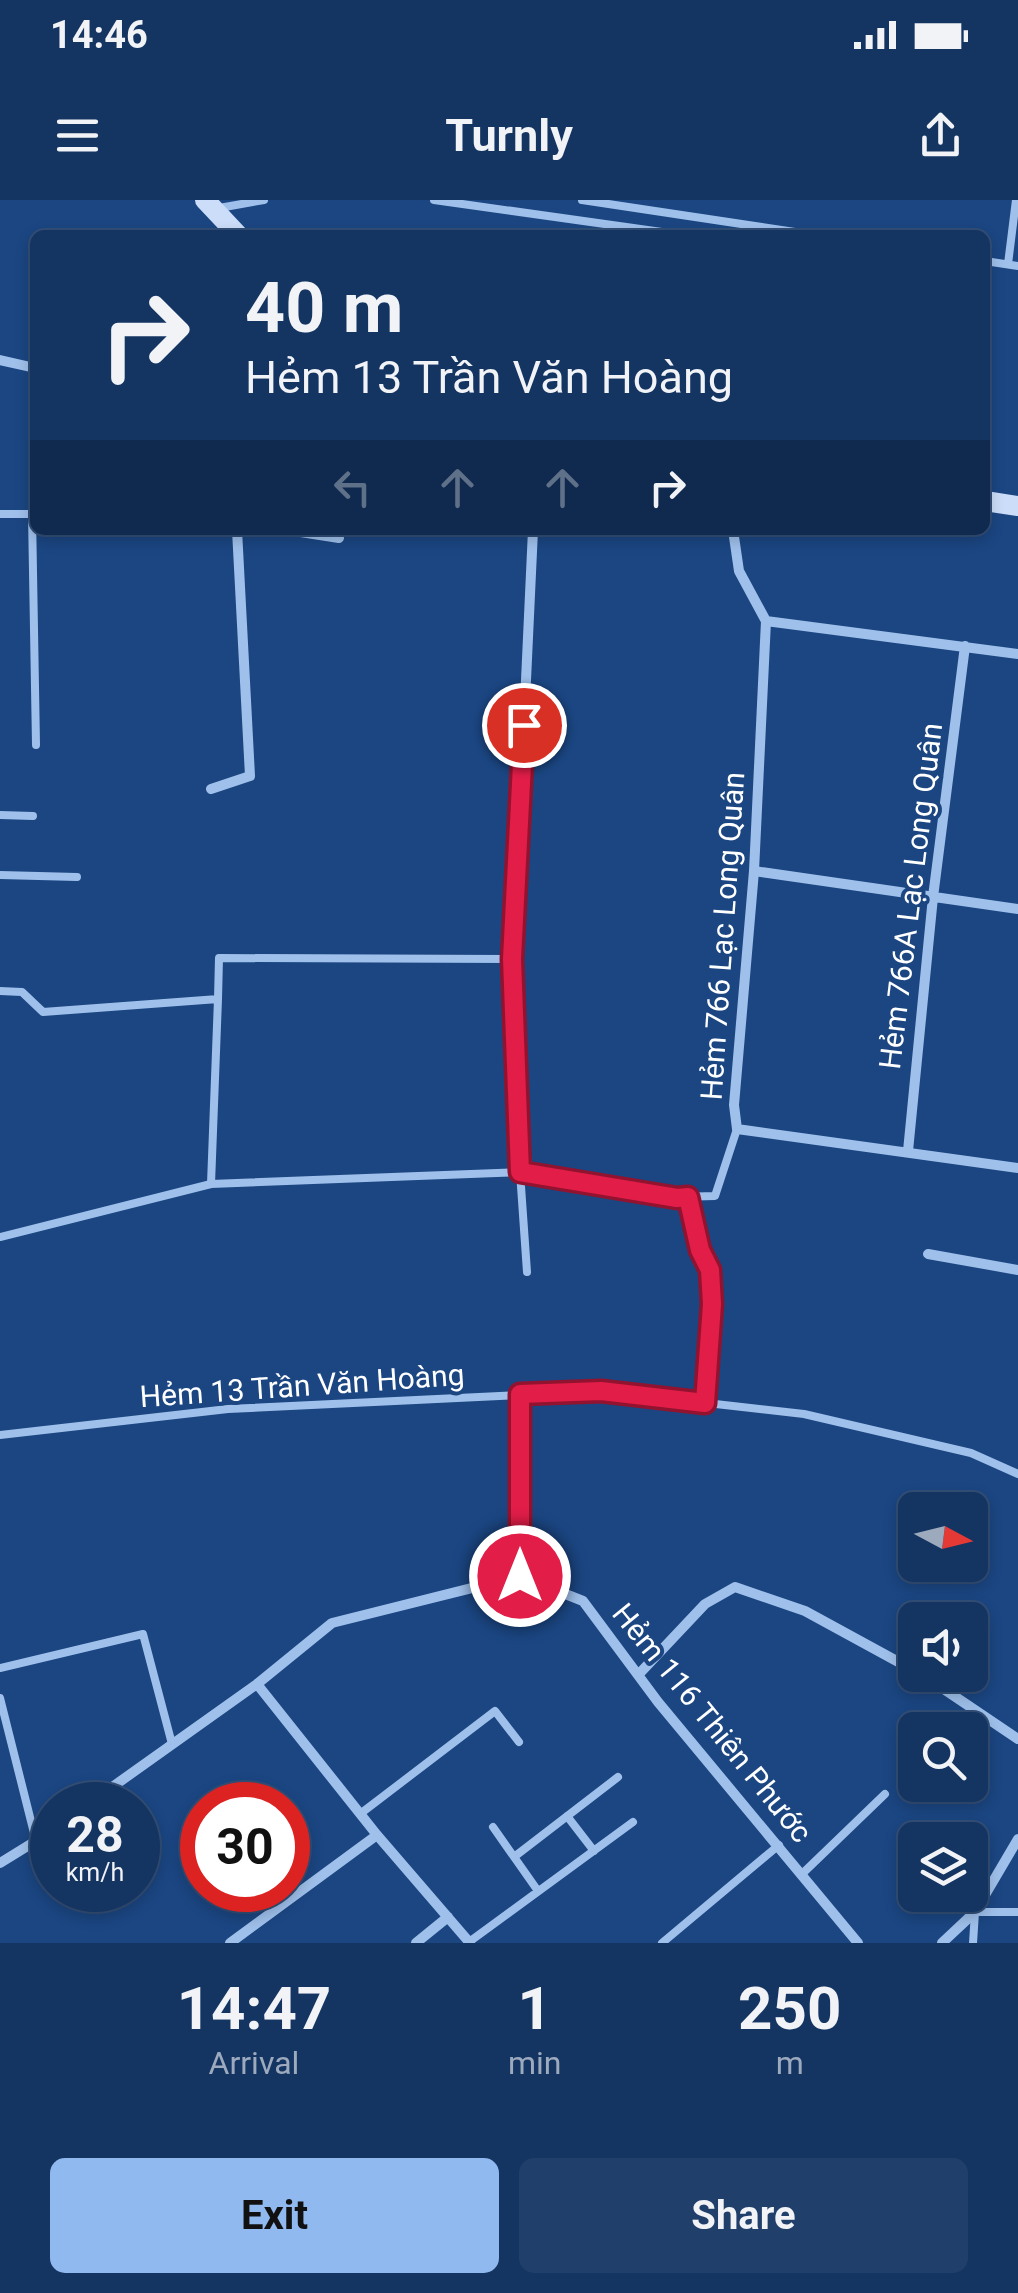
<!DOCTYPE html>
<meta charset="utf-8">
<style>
:root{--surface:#143462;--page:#213f6b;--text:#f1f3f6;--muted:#9daabe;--line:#334f77;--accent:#90b9f0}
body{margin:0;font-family:Roboto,sans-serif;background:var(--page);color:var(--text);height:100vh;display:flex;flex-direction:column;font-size:38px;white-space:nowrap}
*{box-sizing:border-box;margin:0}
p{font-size:32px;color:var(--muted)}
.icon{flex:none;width:55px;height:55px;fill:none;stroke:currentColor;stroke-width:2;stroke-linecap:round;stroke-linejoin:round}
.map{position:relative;height:1743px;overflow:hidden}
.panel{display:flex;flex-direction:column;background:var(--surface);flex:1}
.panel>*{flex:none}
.top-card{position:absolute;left:30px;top:30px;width:960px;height:305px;border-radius:15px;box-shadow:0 5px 15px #0003,0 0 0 2px var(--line);background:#143462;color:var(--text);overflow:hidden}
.needle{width:65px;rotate:97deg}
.controls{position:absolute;left:898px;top:1292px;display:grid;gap:20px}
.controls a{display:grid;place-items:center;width:90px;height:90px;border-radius:15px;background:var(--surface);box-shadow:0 5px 15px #0003,0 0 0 2px var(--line);font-size:50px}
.speed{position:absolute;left:30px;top:1582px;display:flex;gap:20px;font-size:50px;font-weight:700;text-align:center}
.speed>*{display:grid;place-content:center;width:130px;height:130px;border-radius:50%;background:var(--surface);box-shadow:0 5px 15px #0003,0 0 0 2px var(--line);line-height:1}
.speed small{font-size:25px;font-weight:400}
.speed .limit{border:15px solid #d22;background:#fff;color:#111}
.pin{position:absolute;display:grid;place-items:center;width:85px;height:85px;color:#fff;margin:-42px;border:5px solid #fff;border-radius:50%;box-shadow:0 2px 10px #0007}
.me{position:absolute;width:110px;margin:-55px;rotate:0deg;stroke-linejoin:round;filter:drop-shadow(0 0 8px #0008)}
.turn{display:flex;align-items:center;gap:35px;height:210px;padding:0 50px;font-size:45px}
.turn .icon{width:130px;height:130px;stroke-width:2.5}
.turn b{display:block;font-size:70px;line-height:85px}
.lanes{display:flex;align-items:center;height:95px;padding:0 50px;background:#0003;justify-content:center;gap:50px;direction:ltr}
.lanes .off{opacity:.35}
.eta{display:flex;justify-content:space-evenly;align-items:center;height:170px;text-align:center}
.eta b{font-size:60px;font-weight:700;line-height:70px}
.button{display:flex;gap:20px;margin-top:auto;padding:20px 50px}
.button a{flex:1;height:115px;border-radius:15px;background:var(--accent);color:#111;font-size:40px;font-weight:700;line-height:115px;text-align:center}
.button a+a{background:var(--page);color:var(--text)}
.status{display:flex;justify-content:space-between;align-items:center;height:70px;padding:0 50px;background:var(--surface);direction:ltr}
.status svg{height:28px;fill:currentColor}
header{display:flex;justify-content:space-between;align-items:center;height:130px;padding:0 50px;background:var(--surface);font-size:45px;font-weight:700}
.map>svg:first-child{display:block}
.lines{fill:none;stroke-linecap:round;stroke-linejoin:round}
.lane{stroke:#9fc0eb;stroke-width:8}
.street{stroke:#9fc0eb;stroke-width:10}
.secondary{stroke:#cbddf8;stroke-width:20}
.route-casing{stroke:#92132f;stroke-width:25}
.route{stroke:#e11d48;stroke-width:18}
.labels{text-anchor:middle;stroke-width:8;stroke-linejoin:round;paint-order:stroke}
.street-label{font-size:30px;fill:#fff;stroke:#1b4682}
</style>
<div class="status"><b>14:46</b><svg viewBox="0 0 49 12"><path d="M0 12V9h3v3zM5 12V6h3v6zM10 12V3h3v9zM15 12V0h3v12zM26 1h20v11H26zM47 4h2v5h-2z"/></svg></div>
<header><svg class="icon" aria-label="menu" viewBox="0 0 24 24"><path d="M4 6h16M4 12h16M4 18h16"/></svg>Turnly<svg class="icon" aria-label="share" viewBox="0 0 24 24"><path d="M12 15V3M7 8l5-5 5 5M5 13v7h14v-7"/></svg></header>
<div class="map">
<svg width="1018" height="1743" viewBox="0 0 1018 1743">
<rect width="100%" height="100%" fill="#1b4682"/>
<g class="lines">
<!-- lane -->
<path class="lane" d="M434 0 683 35
M582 0 815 35
M219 8 264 0
M985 61 1018 66
M1008 64 1016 0
M0 314H35
M32 314 36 545
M0 615 33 616
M0 675 77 677
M0 791 22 792 43 812 218 799 219 758 513 759
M520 972 527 1072
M211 984 218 799
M689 997 700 1050 710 1071 712 1104 705 1203
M0 1037 211 984 520 972 677 997 715 996 737 929
M0 1235 228 1209 601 1191 804 1214 971 1253 1018 1274
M0 1468 143 1434 172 1544
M0 1498 36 1641
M360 1614 495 1511 519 1542
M567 1616 594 1651
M493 1627 538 1691
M514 1657 618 1577
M802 1674 885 1594
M469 1742 633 1622
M662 1743 779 1645
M973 1743 975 1712H1018"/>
<!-- street -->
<path class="street" d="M0 160 35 168
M288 330 339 338
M733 330 739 371 766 421 754 671 734 905 737 929 1018 968
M766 421 1018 454
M211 589 250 576 237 330
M754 671 1018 709
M908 951 933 697 965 446
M520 972 513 759 533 330
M928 1054 1018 1070
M520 1194V1376
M639 1474 705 1404 735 1387 805 1411 915 1471
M923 1475 1018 1539
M257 1484 377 1635 470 1743
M87 1605 257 1484 332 1423 520 1376 583 1401 658 1502 858 1743
M0 1663 52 1631
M230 1743 377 1635
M416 1743 448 1717
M942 1743 975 1712 1018 1639"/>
<!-- secondary -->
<path class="secondary" d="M205 0 238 35
M985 301 1018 306"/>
</g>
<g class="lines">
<defs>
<path id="route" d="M520 1376V1194L601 1191 705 1203 712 1104 710 1070 700 1050 688 997 677 998 520 972 512 759 524 525"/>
</defs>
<!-- route casing -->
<use href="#route" class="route-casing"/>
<!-- route -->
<use href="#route" class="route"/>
</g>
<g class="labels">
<!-- street labels -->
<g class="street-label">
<text transform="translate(911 696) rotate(-83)" y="10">Hẻm 766A Lạc Long Quân</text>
<text transform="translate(723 736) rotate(-86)" y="10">Hẻm 766 Lạc Long Quân</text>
<text transform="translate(302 1186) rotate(-4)" y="10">Hẻm 13 Trần Văn Hoàng</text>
<text transform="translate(712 1523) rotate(51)" y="10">Hẻm 116 Thiên Phước</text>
</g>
</g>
</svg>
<div class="controls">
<a><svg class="needle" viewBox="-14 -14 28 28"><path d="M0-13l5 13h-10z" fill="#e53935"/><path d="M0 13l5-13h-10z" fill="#9daabe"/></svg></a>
<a><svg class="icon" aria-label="sound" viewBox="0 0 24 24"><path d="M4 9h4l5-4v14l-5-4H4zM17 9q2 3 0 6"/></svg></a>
<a><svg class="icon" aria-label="search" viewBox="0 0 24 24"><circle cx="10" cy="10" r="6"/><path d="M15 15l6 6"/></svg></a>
<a><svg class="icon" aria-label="layers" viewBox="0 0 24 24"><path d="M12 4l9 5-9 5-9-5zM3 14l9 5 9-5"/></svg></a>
</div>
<div class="speed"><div>28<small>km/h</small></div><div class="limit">30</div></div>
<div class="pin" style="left:524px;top:525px;background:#d93025"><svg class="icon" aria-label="arrive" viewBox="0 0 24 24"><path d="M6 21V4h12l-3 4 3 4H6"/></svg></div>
<svg class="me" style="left:520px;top:1376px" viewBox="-20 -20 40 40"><circle r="17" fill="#e11d48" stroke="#fff" stroke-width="3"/><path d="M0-11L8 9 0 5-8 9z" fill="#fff"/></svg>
<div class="top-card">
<div class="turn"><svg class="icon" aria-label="right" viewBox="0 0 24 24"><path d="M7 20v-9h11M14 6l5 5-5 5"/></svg><div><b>40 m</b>Hẻm 13 Trần Văn Hoàng</div></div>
<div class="lanes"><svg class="icon off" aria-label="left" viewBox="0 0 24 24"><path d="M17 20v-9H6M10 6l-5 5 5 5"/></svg><svg class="icon off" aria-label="ahead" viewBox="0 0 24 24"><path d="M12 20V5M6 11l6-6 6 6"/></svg><svg class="icon off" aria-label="ahead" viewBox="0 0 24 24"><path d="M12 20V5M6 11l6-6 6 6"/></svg><svg class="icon" aria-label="right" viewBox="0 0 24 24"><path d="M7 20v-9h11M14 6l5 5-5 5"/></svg></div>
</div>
</div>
<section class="panel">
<div class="eta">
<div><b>14:47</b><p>Arrival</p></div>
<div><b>1</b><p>min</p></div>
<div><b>250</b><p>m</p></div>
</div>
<div class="button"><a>Exit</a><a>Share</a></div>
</section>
